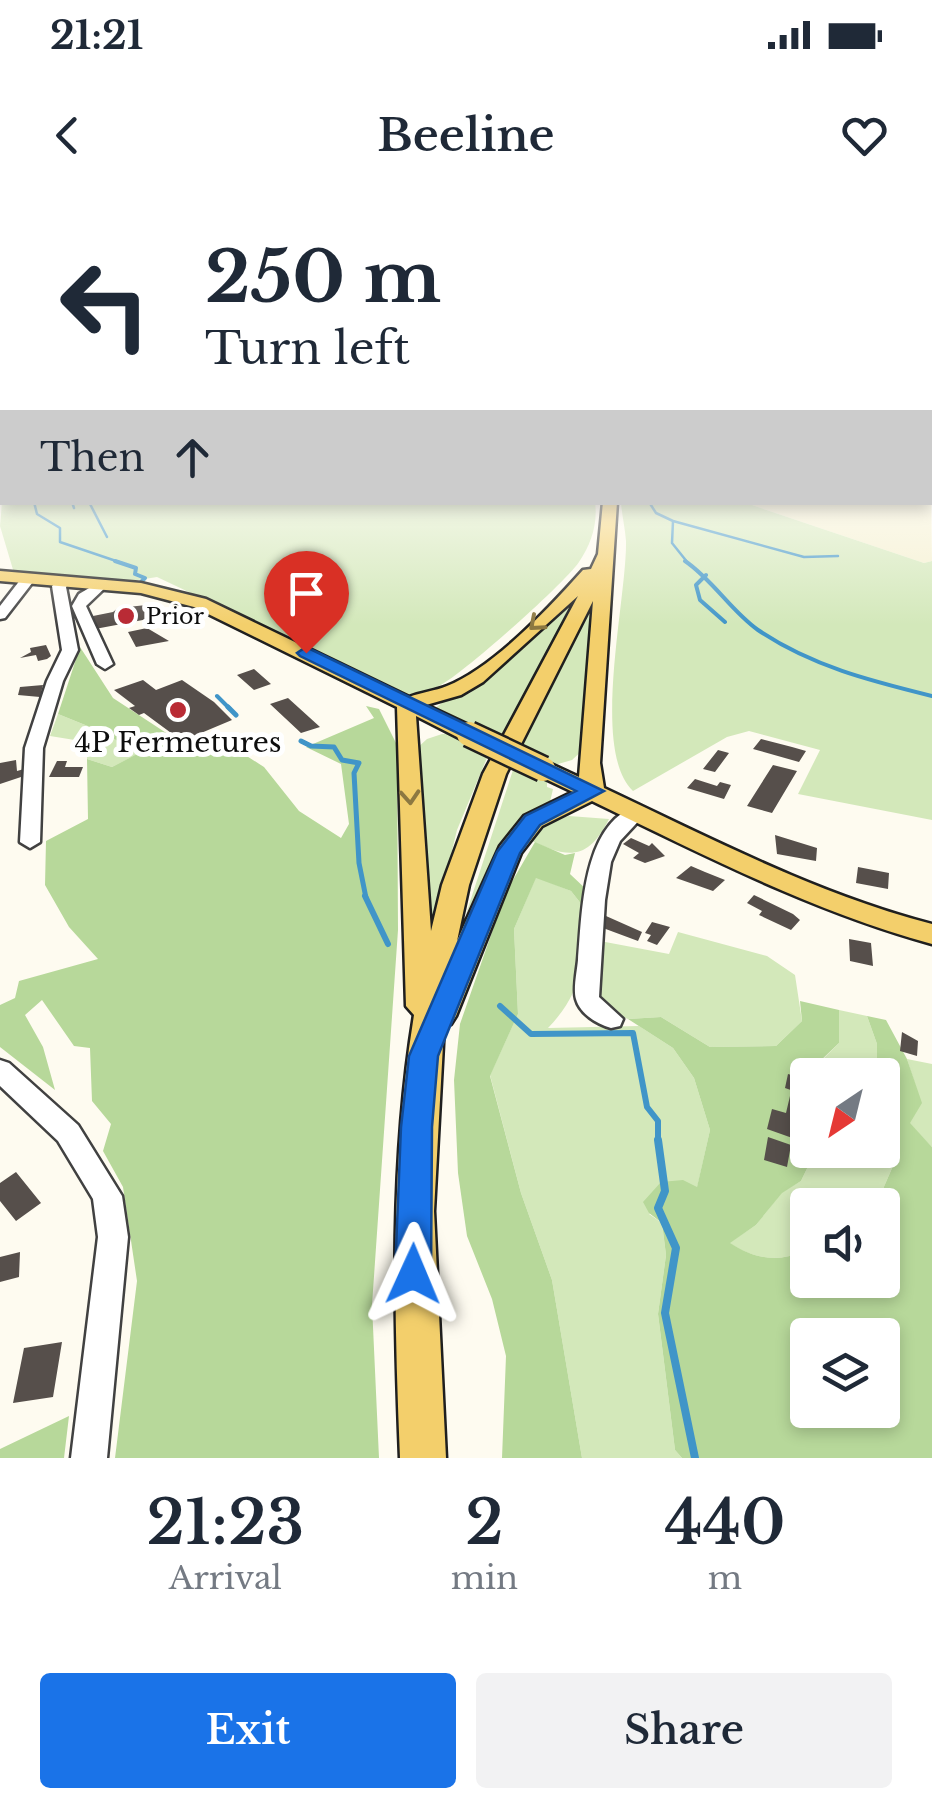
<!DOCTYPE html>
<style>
:root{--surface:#fff;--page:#f2f2f3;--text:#1f2937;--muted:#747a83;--accent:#1a73e8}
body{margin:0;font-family:"Libre Baskerville",serif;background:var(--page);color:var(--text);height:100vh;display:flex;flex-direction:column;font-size:38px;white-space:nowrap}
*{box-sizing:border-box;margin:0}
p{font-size:32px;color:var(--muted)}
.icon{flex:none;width:55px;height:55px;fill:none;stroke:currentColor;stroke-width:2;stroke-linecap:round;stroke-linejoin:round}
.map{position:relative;height:1258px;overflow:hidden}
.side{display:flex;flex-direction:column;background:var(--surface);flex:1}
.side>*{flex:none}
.top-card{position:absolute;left:0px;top:0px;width:932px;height:305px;box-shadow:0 5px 15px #0003;background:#fff;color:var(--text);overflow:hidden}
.needle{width:65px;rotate:215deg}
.tools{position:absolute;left:790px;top:858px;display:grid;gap:20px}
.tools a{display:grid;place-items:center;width:110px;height:110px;border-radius:10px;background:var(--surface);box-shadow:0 5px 15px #0003;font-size:50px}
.pin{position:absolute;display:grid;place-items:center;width:85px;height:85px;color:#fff;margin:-102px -42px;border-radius:50% 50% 50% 0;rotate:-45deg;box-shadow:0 0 10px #0007}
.pin .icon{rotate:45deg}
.me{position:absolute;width:110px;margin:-55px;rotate:1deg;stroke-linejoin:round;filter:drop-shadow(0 0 8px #0008)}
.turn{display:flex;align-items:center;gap:35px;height:210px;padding:0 40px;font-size:45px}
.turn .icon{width:130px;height:130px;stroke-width:2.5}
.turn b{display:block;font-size:70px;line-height:85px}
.then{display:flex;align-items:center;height:95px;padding:0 40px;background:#0003;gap:20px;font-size:38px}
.eta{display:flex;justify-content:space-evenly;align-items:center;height:170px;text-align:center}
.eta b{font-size:60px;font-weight:600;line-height:70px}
.cta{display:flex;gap:20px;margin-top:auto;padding:20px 40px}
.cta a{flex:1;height:115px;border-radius:10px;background:var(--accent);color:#fff;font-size:40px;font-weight:600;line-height:115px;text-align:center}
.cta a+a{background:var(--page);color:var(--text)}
.status{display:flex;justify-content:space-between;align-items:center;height:70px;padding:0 50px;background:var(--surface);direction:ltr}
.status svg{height:28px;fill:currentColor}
header{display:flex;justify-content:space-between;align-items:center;height:130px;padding:0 40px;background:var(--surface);font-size:45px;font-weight:600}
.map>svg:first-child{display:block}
.farmland{fill:#f4f0d0}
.green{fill:#d3e8ba}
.forest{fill:#b7d89a;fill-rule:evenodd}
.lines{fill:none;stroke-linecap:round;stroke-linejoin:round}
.stream-far4{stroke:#4095c8;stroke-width:2.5}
.stream-far3{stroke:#4095c8;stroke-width:4}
.stream-far2{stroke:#4095c8;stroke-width:5}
.stream-far1{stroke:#4095c8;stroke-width:6}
.stream{stroke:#4095c8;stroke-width:8}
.building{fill:#564f4b}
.minor-casing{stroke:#414141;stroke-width:5}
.major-casing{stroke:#1f1f1f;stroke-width:5}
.minor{fill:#fff;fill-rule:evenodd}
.major{fill:#f3cf6b;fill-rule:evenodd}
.major-bridge-casing{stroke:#1f1f1f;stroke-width:29;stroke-linecap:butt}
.major-bridge{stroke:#f3cf6b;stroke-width:24}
.oneway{stroke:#8c7841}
.route{fill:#1a73e8;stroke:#114b97;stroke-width:2.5}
.poi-dot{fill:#b92b35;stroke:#fff;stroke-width:4}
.labels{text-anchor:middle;stroke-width:10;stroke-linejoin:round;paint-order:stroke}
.far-poi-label{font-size:22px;fill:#0e0e0e;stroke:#fff;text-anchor:start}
.poi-label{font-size:28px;fill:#0e0e0e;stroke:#fff}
</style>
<div class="status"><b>21:21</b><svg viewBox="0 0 49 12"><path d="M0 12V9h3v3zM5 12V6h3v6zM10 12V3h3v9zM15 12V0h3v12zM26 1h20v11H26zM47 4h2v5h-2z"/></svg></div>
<header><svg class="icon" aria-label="back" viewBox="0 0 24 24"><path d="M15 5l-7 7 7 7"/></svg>Beeline<svg class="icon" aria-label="heart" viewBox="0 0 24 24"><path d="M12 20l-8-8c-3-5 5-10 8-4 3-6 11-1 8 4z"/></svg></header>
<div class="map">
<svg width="932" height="1258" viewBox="0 0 932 1258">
<rect width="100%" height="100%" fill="#fefbf0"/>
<!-- farmland -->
<path class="farmland" d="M930 249 932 361 924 363 746 303 930 302Z"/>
<!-- green -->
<path class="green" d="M2 302H595C598 324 591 344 579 362 564 384 468 469 444 483 433 490 420 492 407 495L157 377 132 381 14 373 0 326Z
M621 303H746L924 363 932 361V620L798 594 820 550 749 531 727 537 633 591C590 550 627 399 626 341 625 328 622 315 621 303Z
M583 390 499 541 433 510 443 502 470 493Z
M591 405 596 406 586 547 572 560 551 566 517 549Z
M58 514 100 531 140 553 112 567 87 559V542L50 536Z
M442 534H458L489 553 457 630 429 745 414 551 427 539Z
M513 570 547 577V587L553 589 550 602C505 621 487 673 466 714Z
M569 616 609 619C587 663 566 658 526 638L545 623Z
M536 677 571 691 586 710C581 763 586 788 548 828L639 826 673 848 694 878 710 930 697 988 649 1014 662 1023 666 1055 658 1114 675 1250 682 1258H582L552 1080 521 993 490 875 518 814 514 729Z
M678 732 767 756 795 775 802 821 776 846 710 847 661 817 628 819 603 809 597 790 600 741 669 754Z
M839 810 867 816 877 844V875H825L815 867 839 843Z
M907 859 932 864V947L909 923 921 903Z
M883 922 896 959 876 1005H808L807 1051C777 1062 757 1060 729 1043L756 1025 782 992 801 981 816 950H882Z"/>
<!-- forest -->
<path class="forest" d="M80 447 113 498 183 544 239 551 264 567 299 611 341 638 349 624 341 564 306 547 374 518 366 506 379 509 397 545 398 730 372 1105 379 1258H115L137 1081 123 987 103 951 111 924 92 901 90 848 74 846 42 800 25 815 43 847 55 890 0 847V805L15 798 19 781 98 759 69 727 45 685 46 641 88 619 87 559 112 567 139 553 100 531 58 514Z
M535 642 565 655 575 653 570 674 588 691 586 710 571 691 536 678 514 729 518 814 490 876 521 993 552 1080 582 1258H502L506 1156 492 1099 467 1036 458 973 454 880 460 824 506 692Z
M800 801 839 810V843L815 866 825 875H808V950H816L801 981 782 993 756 1025 730 1043C757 1060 777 1062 807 1051L808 1080H882V1005H876L896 959 883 922 882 875H877V844L867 816 886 820 907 859 922 903 910 923 932 947V1258H682L675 1250 658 1114 666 1055 662 1023 649 1013 643 1002 661 982 683 980 697 987 710 930 694 878 673 848 628 819 661 817 710 847 776 846 802 821ZM808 1135H882V1210H808Z
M69 1216 64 1258H0V1249Z"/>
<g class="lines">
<!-- stream-far4 -->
<path class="stream-far4" d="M34 302 37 314 60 328V342L122 363
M72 302 74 308
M89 302 107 337
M649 302 656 313 673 321 672 343 688 363
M673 321 804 357 838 356"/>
<!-- stream-far3 -->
<path class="stream-far3" d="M115 361 136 368 135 374 145 378 141 382
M685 361C713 380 731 411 758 430 811 466 871 481 932 496
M706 375 696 385 700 400 725 422
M217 496 230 509"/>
<!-- stream-far2 -->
<path class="stream-far2" d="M228 507 236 515
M301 541 311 546 334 547 342 560 359 563 354 573 359 663 366 698"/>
<!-- stream-far1 -->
<path class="stream-far1" d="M365 696 388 744
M500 806 531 834 633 833 647 907 658 921V943"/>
<!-- stream -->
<path class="stream" d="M658 940 665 991 658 1008 676 1048 665 1113 695 1258"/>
</g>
<!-- building -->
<path class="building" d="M156 404 164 416 95 429 88 417 113 412 118 408Z
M147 428 169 441 136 447 128 432Z
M46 445 51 456 47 459 38 461 36 455 20 458 31 452 30 448Z
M254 469 271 484 254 490 237 475Z
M143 480 156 490 182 480 214 502 232 520 182 541 144 513 139 515 129 508 135 506 114 490Z
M43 485 40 497 18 495 20 487Z
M288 498 320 527 301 533 270 504Z
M761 539 792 547 806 551 799 562 753 549Z
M718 550 729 553 715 572 703 569Z
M16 560 17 571 24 569V576L0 584V563Z
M57 561H67L65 567H83L79 577H49Z
M773 565 797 571 772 613 747 606Z
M695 579 717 586 720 582 731 585 724 599 687 588Z
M775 635 817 648 816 661 777 654Z
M631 638 649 646 652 643 665 656 645 663 633 658 639 653 623 644Z
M691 666 705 672 725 680 713 691 676 678Z
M858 667 889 673 888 689 856 683Z
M754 695 793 714 800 720 791 730 759 715 762 711 747 703Z
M606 716 642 732 638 741 603 728Z
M652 722 670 727 657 745 647 741 651 735 645 733Z
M849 739 871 743 873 766 850 761Z
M902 832 918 841 917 856 900 851Z
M788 874 808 880 805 895 785 888Z
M798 895 806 898 798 940 767 929 772 909 786 913 790 896 797 899Z
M768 937 791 945 787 967 764 960Z
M16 972 41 1003 16 1021 0 1001V983Z
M20 1052 19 1077 0 1082V1057Z
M62 1142 53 1197 13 1203 24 1148Z"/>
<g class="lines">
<defs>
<path id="minor" d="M24 375 36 378 5 418 0 419V406Z
M64 377 71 381 66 387 78 450 63 481 43 548 40 642 30 648 20 642 25 548 47 481 62 450 52 386Z
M101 381 108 385 86 406 113 464 105 469 97 464 72 406 79 394Z
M637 606 647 612 620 641 611 662 605 700 599 797 623 819 620 826 611 828C597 824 580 814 576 799 573 789 577 771 578 760 582 715 582 623 637 606Z
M0 860 9 863 78 925 122 996 128 1037 107 1258H71L98 1037 93 999 58 941 0 886Z"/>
<path id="major" d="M603 302H617L600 563 604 588C712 639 817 694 932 724V744C812 711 704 655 592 601L542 626 521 653 456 816 451 824 444 826 434 1011 446 1258H400C394 1111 390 961 414 815L406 806 397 507 194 407 141 393 0 381V371L141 383 206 399 409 497C422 492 435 491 447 486 494 467 549 408 583 370L591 369 598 354ZM578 396 483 574 442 685 431 731 416 516 461 539H477L480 534 477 529 426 505 461 495 483 482ZM593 401 579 577 551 564H535L531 569 535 574 573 592 524 616 500 646 457 741 469 685 506 574Z"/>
</defs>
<!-- minor casing -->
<use href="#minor" class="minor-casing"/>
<!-- major casing -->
<use href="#major" class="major-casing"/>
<!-- minor -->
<use href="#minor" class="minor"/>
<!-- major -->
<use href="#major" class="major"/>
<defs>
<path id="major-bridge" d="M469 534 543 569"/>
</defs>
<!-- major-bridge casing -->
<use href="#major-bridge" class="major-bridge-casing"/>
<!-- major-bridge -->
<use href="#major-bridge" class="major-bridge"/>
</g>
<!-- one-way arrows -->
<defs><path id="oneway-chevron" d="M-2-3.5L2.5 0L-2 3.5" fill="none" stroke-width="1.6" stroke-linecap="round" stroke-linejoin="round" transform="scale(2.5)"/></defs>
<g class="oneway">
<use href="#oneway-chevron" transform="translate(536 424) rotate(139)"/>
<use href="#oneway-chevron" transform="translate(410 597) rotate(86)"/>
</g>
<!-- sky -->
<linearGradient id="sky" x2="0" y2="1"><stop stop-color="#94c5ed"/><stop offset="0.59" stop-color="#fffdf8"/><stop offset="1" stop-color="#fffdf8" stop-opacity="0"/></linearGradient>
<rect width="932" height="425" fill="url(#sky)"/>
<!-- route -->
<path class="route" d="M306 447 604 591 540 625 520 653 438 856 432 927 431 1074 426 1086 413 1091 401 1086 395 1074 401 927 409 856 497 652 525 616 576 591 300 456 297 453Z"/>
<!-- markers -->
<g class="poi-dot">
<circle cx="126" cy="416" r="10"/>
<circle cx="178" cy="510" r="10"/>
</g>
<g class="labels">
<!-- far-poi labels -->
<g class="far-poi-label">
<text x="146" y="424">Prior</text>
</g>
<!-- poi labels -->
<g class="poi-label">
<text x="178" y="552">4P Fermetures</text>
</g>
</g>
</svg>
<div class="tools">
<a><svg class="needle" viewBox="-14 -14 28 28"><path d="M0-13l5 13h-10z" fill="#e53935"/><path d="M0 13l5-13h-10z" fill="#747a83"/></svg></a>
<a><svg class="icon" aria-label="sound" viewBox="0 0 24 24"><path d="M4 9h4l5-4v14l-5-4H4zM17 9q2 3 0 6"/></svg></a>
<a><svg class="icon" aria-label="layers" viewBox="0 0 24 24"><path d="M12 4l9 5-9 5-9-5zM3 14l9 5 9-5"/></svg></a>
</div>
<div class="pin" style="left:306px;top:453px;background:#d93025"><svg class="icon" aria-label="arrive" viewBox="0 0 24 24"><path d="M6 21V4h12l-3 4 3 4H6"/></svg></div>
<svg class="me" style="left:413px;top:1074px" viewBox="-20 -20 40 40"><path d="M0-17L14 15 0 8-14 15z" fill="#1a73e8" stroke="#fff" stroke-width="4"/></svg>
<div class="top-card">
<div class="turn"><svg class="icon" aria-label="left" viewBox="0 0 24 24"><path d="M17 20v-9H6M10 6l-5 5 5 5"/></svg><div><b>250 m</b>Turn left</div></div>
<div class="then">Then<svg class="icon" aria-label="ahead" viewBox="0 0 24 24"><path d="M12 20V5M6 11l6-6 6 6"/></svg></div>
</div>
</div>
<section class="side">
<div class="eta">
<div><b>21:23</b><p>Arrival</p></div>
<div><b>2</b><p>min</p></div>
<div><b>440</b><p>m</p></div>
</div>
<div class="cta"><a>Exit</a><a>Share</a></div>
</section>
